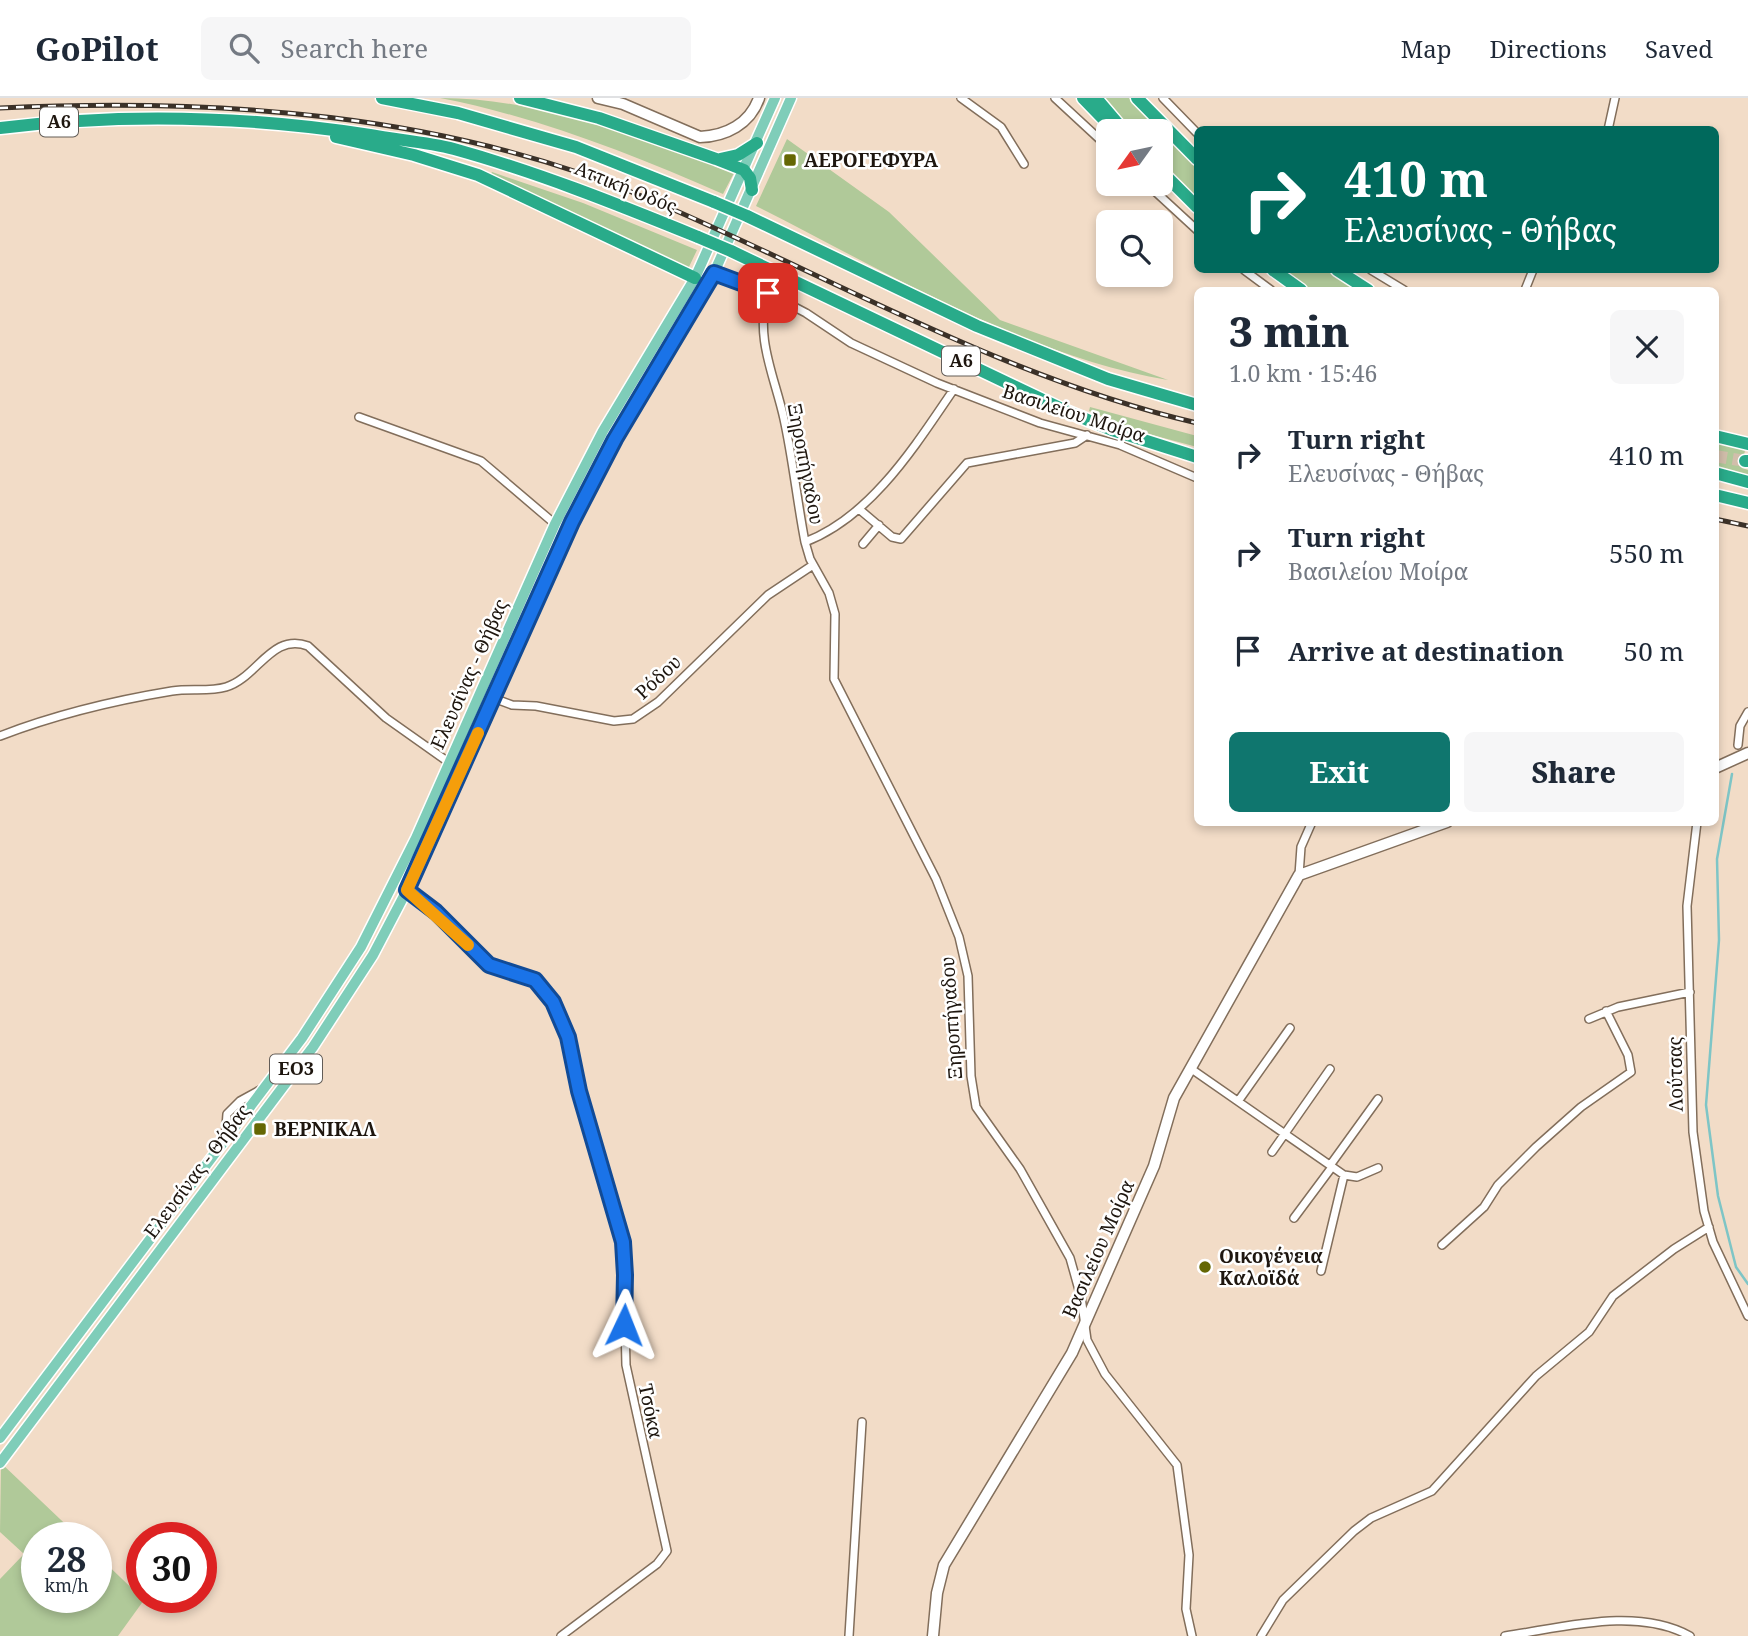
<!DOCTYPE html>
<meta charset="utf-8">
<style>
:root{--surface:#fff;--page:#f6f6f7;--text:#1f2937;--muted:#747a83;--line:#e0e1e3;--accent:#0f766e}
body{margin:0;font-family:"Noto Serif",serif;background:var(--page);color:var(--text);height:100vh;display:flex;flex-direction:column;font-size:26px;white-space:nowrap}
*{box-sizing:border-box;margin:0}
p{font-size:23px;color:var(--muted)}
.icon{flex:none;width:38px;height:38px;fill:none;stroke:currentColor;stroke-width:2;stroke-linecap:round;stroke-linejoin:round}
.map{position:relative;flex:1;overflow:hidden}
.side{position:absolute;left:1194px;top:189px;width:525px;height:539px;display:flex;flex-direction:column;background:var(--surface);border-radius:10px;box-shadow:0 4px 10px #0003}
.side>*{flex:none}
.hud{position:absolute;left:1194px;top:28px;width:525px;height:147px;border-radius:10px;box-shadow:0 4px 10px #0003;background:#00695c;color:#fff;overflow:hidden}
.needle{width:46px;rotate:237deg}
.buttons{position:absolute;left:1096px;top:21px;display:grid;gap:14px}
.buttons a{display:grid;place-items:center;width:77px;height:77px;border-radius:10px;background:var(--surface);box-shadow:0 4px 10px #0003;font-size:35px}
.speed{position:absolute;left:21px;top:1424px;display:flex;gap:14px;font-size:35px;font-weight:700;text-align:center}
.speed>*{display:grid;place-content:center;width:91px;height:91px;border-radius:50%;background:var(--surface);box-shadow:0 4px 10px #0003;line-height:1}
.speed small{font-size:18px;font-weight:400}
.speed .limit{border:10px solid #d22;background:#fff;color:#111}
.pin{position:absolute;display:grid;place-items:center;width:60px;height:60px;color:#fff;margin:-30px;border-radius:14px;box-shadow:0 4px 10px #0006}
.me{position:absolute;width:77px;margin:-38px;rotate:2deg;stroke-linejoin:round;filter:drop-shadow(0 0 5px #0008)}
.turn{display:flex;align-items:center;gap:24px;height:147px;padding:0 35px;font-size:32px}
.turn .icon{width:91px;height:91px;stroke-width:2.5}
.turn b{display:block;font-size:49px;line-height:60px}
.round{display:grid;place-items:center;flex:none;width:74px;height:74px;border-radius:10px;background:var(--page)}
.headline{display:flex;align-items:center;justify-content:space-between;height:119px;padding:0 35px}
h1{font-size:42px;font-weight:800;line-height:52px}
.button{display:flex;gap:14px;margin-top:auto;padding:14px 35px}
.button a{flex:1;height:80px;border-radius:10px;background:var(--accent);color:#fff;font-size:28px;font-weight:800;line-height:80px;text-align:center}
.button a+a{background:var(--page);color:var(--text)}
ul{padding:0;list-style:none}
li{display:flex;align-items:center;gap:21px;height:98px;padding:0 35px}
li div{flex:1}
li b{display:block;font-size:26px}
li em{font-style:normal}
header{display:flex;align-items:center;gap:42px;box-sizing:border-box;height:98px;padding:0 35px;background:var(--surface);border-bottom:2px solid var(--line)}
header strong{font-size:33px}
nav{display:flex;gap:38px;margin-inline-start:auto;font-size:24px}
.search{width:490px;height:63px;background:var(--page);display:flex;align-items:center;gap:18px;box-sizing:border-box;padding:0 24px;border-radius:10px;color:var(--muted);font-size:26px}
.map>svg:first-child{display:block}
.green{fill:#b0c999}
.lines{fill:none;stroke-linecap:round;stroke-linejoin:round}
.stream{stroke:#7ec5c6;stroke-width:2.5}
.highway-tunnel{stroke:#d2beab;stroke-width:12;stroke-dasharray:12 6;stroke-linecap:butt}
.street-casing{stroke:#826e5b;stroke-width:10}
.secondary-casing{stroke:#826e5b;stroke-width:13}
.primary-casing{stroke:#fff;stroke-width:13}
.highway-casing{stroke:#fff;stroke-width:15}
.street{stroke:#fff;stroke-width:7}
.secondary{stroke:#fff;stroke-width:10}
.primary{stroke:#7fcdb9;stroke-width:10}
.highway{stroke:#29ab8a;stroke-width:12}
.rail-casing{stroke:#3b3128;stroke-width:5}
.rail{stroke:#fff;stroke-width:2.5;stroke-dasharray:8;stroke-linecap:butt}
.highway-bridge-casing{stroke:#fff;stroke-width:15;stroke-linecap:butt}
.highway-bridge{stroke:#29ab8a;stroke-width:12}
.route-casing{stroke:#114b97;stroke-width:18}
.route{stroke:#1a73e8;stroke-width:12}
.slow{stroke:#f59e0b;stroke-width:12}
.poi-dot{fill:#656703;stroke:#fff;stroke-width:2.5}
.labels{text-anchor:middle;stroke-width:5;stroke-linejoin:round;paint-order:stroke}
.shield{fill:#fff;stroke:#625c57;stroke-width:2}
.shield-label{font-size:18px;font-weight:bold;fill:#1e160f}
.poi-label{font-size:19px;font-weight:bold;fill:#1e160f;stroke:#fff;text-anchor:start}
.street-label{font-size:19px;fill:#1e160f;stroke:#fff}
</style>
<header>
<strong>GoPilot</strong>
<div class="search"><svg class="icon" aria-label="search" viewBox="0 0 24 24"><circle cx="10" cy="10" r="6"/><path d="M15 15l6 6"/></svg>Search here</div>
<nav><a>Map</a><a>Directions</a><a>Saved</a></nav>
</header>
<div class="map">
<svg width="1748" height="1538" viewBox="0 0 1748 1538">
<rect width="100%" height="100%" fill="#f2dcc7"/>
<!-- green -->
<path class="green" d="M440 0C543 0 639 41 734 75L723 96C631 56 538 19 440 0Z
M1104 0H1129L1160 33H1133Z
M1160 34 1197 69V100L1160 63Z
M787 41 889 114 1000 222 1168 282C1027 259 883 172 756 108Z
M492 74 583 105 697 152 688 171 490 78Z
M1282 172H1326L1358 192H1312Z
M1090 309 1197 338V349L1145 335 1089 313Z
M1715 344 1745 352 1742 370 1748 372V377L1715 368Z
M1 1365 80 1440H37V1500H96V1456L144 1502 118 1538H0V1481L24 1456 0 1434Z"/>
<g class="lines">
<!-- stream -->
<path class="stream" d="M1732 676 1717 761 1719 842 1706 1007 1718 1098 1736 1169 1748 1186"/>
<!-- highway-tunnel -->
<path class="highway-tunnel" d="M1715 358 1745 363"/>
<defs>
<path id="street" d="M961 0 1001 29 1024 66
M1055 0 1108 49
M1163 0 1197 35
M1608 32 1615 0
M1147 86 1197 132
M1244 172 1271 192
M1371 172 1404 192
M714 175 768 195 806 215 851 245 937 285 1040 325 1120 347 1197 380
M1525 192 1533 172
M768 195C754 239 775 279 784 321 793 362 797 403 805 444L810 461 829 495 835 516 834 581 936 781 959 839 968 878 971 978 976 1009 1020 1071 1070 1160 1081 1199 1087 1242 1105 1276 1177 1367 1189 1457 1186 1511 1192 1538
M359 319 481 363 555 426
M859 411 892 439 901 441 967 365 1075 345 1087 337
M805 444C871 419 915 348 954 291
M863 446 879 427
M480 595 512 607 536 608 614 623 633 621 658 604 768 497 813 467
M0 638C57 616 111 603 172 593 190 590 209 594 226 589 257 580 272 534 308 548L386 620 461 673
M1738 647 1740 628 1748 614
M1697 724 1687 808 1693 1034 1704 1113 1713 1144 1748 1218
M1299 777 1301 749 1312 724
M407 792 436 815 489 867 535 882 544 891 561 921 590 1035 623 1144 626 1267 667 1453 657 1466 561 1538
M1589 921 1618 909 1690 894
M1190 970 1344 1077 1357 1079 1378 1070
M1239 1002 1290 930
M225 1042 227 1016 240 1003 260 992
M1272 1054 1330 971
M1331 1066 1378 1001
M1294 1120 1332 1069
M1442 1147 1484 1109 1498 1087 1536 1049 1581 1009 1631 974 1628 957 1606 913
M1321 1173 1344 1077
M849 1538 862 1324
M1261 1538 1283 1502 1354 1433 1371 1420 1432 1393 1536 1278 1589 1234 1613 1198 1674 1151 1709 1129
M1505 1538C1562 1530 1636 1508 1690 1538"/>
<path id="secondary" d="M598 0 623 6 700 39C726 38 750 26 759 0
M1715 670 1748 655
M933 1538 937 1495 944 1467 1072 1255 1154 1068 1174 1000 1299 777 1447 724"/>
<path id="primary" d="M0 1340 302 940 361 849 416 740 555 426 603 333 695 180 775 0
M0 1365 313 949 373 857 407 792 572 424 615 341 714 175 791 0"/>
<path id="highway" d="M382 0 458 15 576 49 714 104
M520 0 599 20 716 61 744 72 750 80 752 92
M1083 0 1115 33
M1096 0 1124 33
M1137 0 1197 61
M0 30C123 15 247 18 370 37 397 42 427 44 454 51 537 74 617 106 698 139
M336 39 414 57 478 77 695 180
M720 61 738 57 757 45
M1160 72 1197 109
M747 118 977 228 1108 281 1197 307
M731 153 1066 313 1112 332 1197 359
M1273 172 1301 192
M1337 172 1368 192
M1715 338 1748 346
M1745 363H1748
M1715 375 1748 384
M1715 397 1748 405"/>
</defs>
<!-- street casing -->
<use href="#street" class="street-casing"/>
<!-- secondary casing -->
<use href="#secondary" class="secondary-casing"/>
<!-- primary casing -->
<use href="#primary" class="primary-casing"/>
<!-- highway casing -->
<use href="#highway" class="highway-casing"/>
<!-- street -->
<use href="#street" class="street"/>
<!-- secondary -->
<use href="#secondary" class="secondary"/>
<!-- primary -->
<use href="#primary" class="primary"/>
<!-- highway -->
<use href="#highway" class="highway"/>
<defs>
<path id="rail" d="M0 10C221 0 444 15 649 101 830 178 1004 280 1197 325
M1715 421 1748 428"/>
</defs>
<!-- rail casing -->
<use href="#rail" class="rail-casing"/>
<!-- rail -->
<use href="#rail" class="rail"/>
<defs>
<path id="highway-bridge" d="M714 104 747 118
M698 139 731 153"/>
</defs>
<!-- highway-bridge casing -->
<use href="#highway-bridge" class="highway-bridge-casing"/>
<!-- highway-bridge -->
<use href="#highway-bridge" class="highway-bridge"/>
</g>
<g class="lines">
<defs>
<path id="route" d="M624 1227 625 1177 623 1144 579 993 568 939 553 904 535 882 489 867 436 814 407 792 572 424 615 341 714 175 768 195"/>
</defs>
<!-- route casing -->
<use href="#route" class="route-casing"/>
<!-- route -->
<use href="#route" class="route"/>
<!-- slow -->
<path class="slow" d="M468 847 407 792 478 635"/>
</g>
<!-- markers -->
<g class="poi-dot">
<rect x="783" y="55" width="14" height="14" rx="3.5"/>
<rect x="253" y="1024" width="14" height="14" rx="3.5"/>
<circle cx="1205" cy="1169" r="7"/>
</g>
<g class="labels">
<!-- shield labels -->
<g class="shield">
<rect x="40" y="9.5" width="38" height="29" rx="5"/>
<rect x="942" y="248.5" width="38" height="29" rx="5"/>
<rect x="270" y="956.5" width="52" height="29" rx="5"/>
</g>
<g class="shield-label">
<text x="59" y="30">Α6</text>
<text x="961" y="269">Α6</text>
<text x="296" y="977">ΕΟ3</text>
</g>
<!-- poi labels -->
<g class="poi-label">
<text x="804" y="69">ΑΕΡΟΓΕΦΥΡΑ</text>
<text x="274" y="1038">ΒΕΡΝΙΚΑΛ</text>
<text x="1219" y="1165">Οικογένεια<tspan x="1219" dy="22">Καλοϊδά</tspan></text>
</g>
<!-- street labels -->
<g class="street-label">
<text transform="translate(626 89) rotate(22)" y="7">Αττική Οδός</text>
<text transform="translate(1074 315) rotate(18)" y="7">Βασιλείου Μοίρα</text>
<text transform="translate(806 366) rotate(79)" y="7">Ξηροπήγαδου</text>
<text transform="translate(469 576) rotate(-66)" y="7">Ελευσίνας - Θήβας</text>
<text transform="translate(658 579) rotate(-43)" y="7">Ρόδου</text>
<text transform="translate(951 920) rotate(-94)" y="7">Ξηροπήγαδου</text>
<text transform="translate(1675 976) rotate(-91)" y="7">Λούτσας</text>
<text transform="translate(197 1073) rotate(-53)" y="7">Ελευσίνας - Θήβας</text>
<text transform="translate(1098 1151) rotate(-66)" y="7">Βασιλείου Μοίρα</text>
<text transform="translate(651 1313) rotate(78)" y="7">Τσόκα</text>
</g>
</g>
</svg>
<div class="buttons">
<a><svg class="needle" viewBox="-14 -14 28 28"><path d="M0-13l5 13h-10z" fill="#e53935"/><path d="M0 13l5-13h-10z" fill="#747a83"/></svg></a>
<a><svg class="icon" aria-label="search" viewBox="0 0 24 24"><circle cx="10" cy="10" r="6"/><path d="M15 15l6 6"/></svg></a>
</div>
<div class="speed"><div>28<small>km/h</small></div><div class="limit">30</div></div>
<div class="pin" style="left:768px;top:195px;background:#d93025"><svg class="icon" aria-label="arrive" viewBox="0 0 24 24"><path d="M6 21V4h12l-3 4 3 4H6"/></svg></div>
<svg class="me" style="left:624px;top:1227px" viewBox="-20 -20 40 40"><path d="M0-17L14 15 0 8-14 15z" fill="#1a73e8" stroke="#fff" stroke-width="4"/></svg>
<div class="hud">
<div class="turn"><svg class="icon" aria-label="right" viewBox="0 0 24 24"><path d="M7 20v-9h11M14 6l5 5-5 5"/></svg><div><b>410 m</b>Ελευσίνας - Θήβας</div></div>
</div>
<section class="side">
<div class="headline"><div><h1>3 min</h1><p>1.0 km · 15:46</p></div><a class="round"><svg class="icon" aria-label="close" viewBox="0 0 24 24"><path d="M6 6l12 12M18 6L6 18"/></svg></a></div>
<ul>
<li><svg class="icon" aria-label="right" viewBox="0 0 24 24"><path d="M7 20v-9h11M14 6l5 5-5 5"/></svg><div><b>Turn right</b><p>Ελευσίνας - Θήβας</p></div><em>410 m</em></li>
<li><svg class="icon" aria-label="right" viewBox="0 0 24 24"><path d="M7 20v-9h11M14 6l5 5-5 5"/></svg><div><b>Turn right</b><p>Βασιλείου Μοίρα</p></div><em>550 m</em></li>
<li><svg class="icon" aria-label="arrive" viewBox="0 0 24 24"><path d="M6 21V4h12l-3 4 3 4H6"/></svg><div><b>Arrive at destination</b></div><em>50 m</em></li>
</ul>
<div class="button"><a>Exit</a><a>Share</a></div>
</section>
</div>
